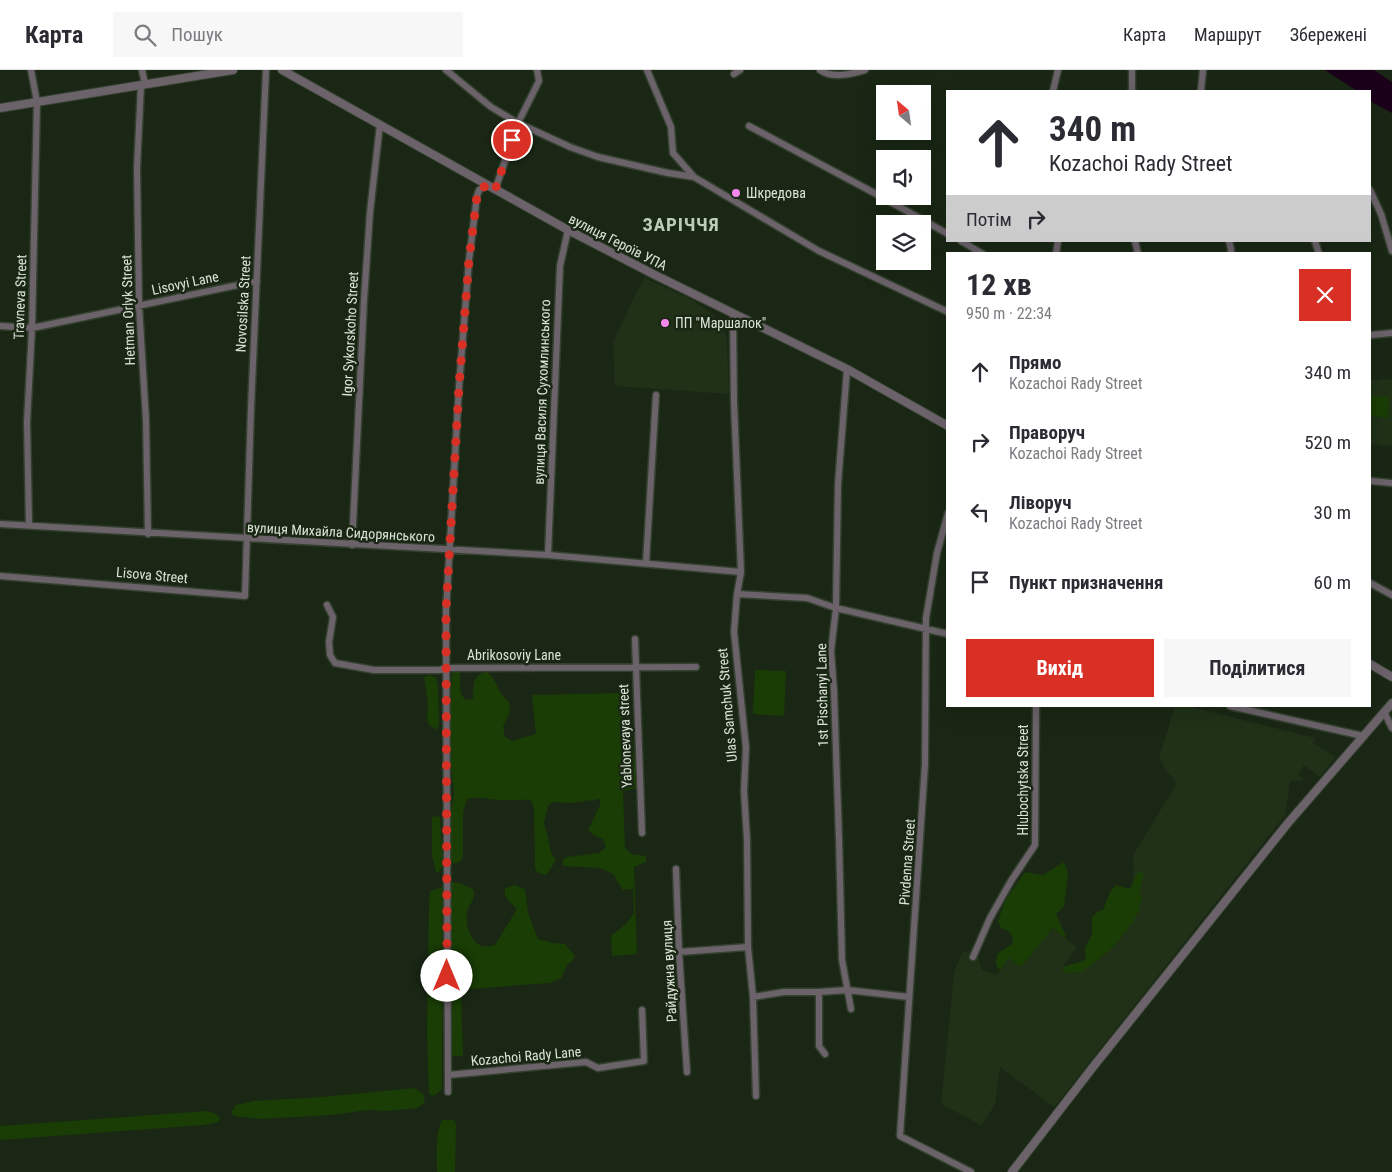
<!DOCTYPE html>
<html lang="uk">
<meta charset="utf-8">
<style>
:root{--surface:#fff;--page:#f7f7f7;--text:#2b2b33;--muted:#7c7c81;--line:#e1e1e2;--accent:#d93025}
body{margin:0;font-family:"Roboto Condensed",sans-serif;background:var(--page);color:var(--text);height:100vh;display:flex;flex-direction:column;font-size:19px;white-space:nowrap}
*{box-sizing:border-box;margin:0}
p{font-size:16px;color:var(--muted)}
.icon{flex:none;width:28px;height:28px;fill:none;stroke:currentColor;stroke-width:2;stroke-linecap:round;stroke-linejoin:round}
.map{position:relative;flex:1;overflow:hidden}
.panel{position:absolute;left:946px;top:182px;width:425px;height:455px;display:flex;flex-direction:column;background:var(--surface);border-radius:0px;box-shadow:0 5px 20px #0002}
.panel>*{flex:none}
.top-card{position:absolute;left:946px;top:20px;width:425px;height:152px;border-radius:0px;box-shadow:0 5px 20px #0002;background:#fff;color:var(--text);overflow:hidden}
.needle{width:32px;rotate:331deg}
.buttons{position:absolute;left:876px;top:15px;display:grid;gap:10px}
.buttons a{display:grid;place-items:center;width:55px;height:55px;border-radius:0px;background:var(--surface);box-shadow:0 5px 20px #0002;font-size:25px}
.pin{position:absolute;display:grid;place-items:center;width:42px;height:42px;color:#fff;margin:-21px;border:2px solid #fff;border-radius:50%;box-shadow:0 1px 5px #0007}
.me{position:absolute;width:55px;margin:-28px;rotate:0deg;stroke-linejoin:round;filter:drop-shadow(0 0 4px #0008)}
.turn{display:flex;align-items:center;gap:18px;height:105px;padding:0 20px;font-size:22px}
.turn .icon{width:65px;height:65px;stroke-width:2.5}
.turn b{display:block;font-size:35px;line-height:42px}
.then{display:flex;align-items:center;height:48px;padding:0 20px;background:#0003;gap:10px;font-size:19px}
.round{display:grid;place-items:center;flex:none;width:52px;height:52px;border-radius:0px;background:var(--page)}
.summary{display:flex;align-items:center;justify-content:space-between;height:85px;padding:0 20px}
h1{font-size:30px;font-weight:700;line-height:38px}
.button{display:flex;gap:10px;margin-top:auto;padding:10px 20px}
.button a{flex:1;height:58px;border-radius:0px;background:var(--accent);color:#fff;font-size:20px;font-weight:700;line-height:58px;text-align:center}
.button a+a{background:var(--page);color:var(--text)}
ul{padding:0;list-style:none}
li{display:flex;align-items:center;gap:15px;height:70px;padding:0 20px}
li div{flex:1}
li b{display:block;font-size:19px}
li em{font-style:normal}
header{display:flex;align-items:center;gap:30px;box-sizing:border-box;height:70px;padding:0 25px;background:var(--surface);border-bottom:1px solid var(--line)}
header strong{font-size:24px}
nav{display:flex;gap:28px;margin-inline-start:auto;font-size:18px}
.search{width:350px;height:45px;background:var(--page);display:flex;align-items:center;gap:12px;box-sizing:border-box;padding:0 18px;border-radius:0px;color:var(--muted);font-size:19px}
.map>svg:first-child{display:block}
.built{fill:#203118}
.green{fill:#193d04}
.water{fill:#1b0019}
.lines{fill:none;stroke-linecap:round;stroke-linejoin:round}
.minor-casing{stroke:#354130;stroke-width:9}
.tertiary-casing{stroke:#354130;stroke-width:10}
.minor{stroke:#6b626a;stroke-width:6}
.tertiary{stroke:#6b626a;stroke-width:8}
.route{stroke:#d93025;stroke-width:9;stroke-dasharray:0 16.2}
.poi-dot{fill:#f689ed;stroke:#1a2715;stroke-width:2}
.labels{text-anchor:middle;stroke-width:5;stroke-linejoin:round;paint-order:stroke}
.poi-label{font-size:14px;fill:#dae3d7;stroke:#1a2715;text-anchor:start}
.street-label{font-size:14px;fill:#dae3d7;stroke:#1a2715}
.district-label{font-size:19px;font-weight:bold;letter-spacing:1px;fill:#bccdb6;stroke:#1a2715}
</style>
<header>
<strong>Карта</strong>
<div class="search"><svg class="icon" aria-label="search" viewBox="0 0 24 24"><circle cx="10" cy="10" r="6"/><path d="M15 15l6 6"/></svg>Пошук</div>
<nav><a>Карта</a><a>Маршрут</a><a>Збережені</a></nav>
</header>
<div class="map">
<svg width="1392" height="1102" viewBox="0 0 1392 1102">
<rect width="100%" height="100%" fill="#1a2715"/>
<!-- built -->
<path class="built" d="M645 208 692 230 714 245 721 254 726 266 727 276 729 324 615 316 613 273 634 227Z
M1392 309V376L1370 374V310Z
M1175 636H1188L1315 668 1313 673 1335 687 1320 707 1304 695 1298 704 1304 710 1290 711 1285 745 1054 1037 1000 997 995 1035 981 1055 941 1034 954 902 963 881 977 884 982 900 997 905 1009 888 1021 896 1053 858 1077 878 1064 895 1075 904 1134 839 1133 785 1177 713 1166 701 1159 688Z"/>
<!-- green -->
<path class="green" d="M1370 326 1389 327 1388 348 1370 346Z
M455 600 460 602C460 611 457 634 473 629 474 617 471 604 487 602 498 611 497 623 509 632L510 642 503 657 505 667 512 671 536 664 532 625 625 623 629 636 637 718 623 721 625 778 632 784 646 786V792L634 797 637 884 612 886 611 866 626 854 634 843 633 819 623 820 613 804 600 798 563 796 562 791 567 787 599 783 606 777 603 769 595 766 588 760 600 735V729L570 733 553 732 548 736 544 752 551 782 556 791 546 805 540 804 535 799 534 738 531 730C520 729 510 731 499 730 487 729 479 726 467 729L463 742V786L461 791 454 794 449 787 448 767 454 722 449 678 451 620 452 605Z
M755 600 786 601 784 646 753 644Z
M430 605 436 608 438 617 439 655 436 660 429 655 427 649 428 633 424 607Z
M434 746 440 747 443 794 439 802H436L432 786V748Z
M1064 792 1068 803 1064 836 1056 844 1065 864 1066 869 1053 858 1021 897 1009 888 1000 901 996 894 997 884 1012 874 1013 867 1008 861 1001 858 998 851 1005 831 1025 802 1043 805Z
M1141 802 1144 804 1139 823 1143 828 1140 833 1139 841 1133 851 1120 869 1109 881 1082 902 1066 903 1062 899C1071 892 1077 895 1086 889L1085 878 1092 865V847L1099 841 1103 840 1110 822 1116 815 1130 819 1137 803Z
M449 812 460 813 474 820C474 831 472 830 468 839 464 850 469 873 483 876 486 877 492 876 495 875L517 839C511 832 503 829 505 818L515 815 525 819 528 843 538 869 553 873 565 874 575 886 573 890 567 895 561 908 550 913 454 920 450 916Z
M443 817 442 1019 434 1026 429 1024 427 963 429 834 430 821Z
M461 925 463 986H453L451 984V929L452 926Z
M414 1018 423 1024 425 1029 423 1034 417 1038 389 1041 367 1040 332 1045 259 1049 234 1046 231 1043 236 1035 254 1031 323 1027Z
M208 1041 216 1044 220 1048 218 1052 203 1055 0 1070V1056Z
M442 1050H454L456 1054 455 1102H437C437 1087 435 1064 442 1050Z"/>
<!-- water -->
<path class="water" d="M1325 0H1374L1392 12V43L1370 31V21H1357Z"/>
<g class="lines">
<defs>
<path id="minor" d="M142 0 145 14
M446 0 491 37 518 53 570 77 598 87 668 103 694 107 819 181 948 242
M647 0 671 57 673 83 694 107
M820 0C832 9 851 4 865 0
M1132 0V21
M734 4 740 0
M141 15 137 98 139 236 146 350 148 464
M1053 21 1058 0
M1201 21 1203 0
M749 56 878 125 948 164
M495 120 518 53 539 11 537 0
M1370 120 1381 144 1392 181
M961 171 983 184
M1135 171 1138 184
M1229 171 1231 179V184
M1315 171 1319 184
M1056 184 1058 171
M733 244 734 333 741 502 737 524 734 562 746 678 744 721 747 770 748 877 753 927 756 1026
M0 256 32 258 257 211
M1370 265 1392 263
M847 299 838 414 836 538 831 581 834 621 839 769 842 890 851 939
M1370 411 1392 413
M948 443 937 483 926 548 925 694 900 1066 971 1102
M0 454 548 485 741 502
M29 454 27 352 32 258 37 32 31 0
M352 475 364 230 370 142 380 54
M548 485 560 196 568 160
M646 493 656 325
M0 506 245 526 251 338 266 0
M1370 513 1392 525
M737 524 807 528 836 538 948 564
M327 535 333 547 329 572 330 585 335 593 374 600H439L447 598 696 597
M635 569 642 763
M1230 636 1363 666
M1384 642 1392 658
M676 799 679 882 687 1002
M679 882 748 877
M973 887 990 848 1011 811 1035 775 1036 636
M819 922V976L825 984
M753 927 784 922H819L847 920 909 927
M448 1005 586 992 598 998 644 991 642 940
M448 1022 446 541 459 317 469 190 477 126 479 120 487 115"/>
<path id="tertiary" d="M282 0 568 160 657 206 847 299 948 356
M0 38 233 0
M1370 594 1392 607
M1012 1102 1093 997 1288 753 1392 633"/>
</defs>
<!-- minor casing -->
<use href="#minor" class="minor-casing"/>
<!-- tertiary casing -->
<use href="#tertiary" class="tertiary-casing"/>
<!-- minor -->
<use href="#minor" class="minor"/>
<!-- tertiary -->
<use href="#tertiary" class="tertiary"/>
</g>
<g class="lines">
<!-- route -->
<path class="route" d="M447 906 446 541 459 317 469 190 477 126 479 120 487 115 495 120 512 70"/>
</g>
<!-- markers -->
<g class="poi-dot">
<circle cx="736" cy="123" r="5"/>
<circle cx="665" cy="253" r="5"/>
</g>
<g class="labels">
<!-- poi labels -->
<g class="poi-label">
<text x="746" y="128">Шкредова</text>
<text x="675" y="258">ПП "Маршалок"</text>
</g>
<!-- street labels -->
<g class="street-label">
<text transform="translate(618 172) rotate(27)" y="5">вулиця Героїв УПА</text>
<text transform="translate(185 213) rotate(-12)" y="5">Lisovyi Lane</text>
<text transform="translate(20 227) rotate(-88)" y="5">Travneva Street</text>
<text transform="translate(243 234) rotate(-87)" y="5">Novosilska Street</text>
<text transform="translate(128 240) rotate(-92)" y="5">Hetman Orlyk Street</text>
<text transform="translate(350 264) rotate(-87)" y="5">Igor Sykorskoho Street</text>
<text transform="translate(542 322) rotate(-88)" y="5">вулиця Василя Сухомлинського</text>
<text transform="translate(341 462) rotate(3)" y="5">вулиця Михайла Сидорянського</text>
<text transform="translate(152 505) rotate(5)" y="5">Lisova Street</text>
<text x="514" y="590">Abrikosoviy Lane</text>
<text transform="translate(822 625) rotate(-91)" y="5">1st Pischanyi Lane</text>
<text transform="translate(727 635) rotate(-95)" y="5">Ulas Samchuk Street</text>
<text transform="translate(625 666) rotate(-92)" y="5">Yablonevaya street</text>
<text transform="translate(1023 710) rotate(-90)" y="5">Hlubochytska Street</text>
<text transform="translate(907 792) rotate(-86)" y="5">Pivdenna Street</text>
<text transform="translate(669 901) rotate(-93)" y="5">Райдужна вулиця</text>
<text transform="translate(526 986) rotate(-5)" y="5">Kozachoi Rady Lane</text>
</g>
<!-- district labels -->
<g class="district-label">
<text x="681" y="161">ЗАРІЧЧЯ</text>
</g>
</g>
</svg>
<div class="buttons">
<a><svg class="needle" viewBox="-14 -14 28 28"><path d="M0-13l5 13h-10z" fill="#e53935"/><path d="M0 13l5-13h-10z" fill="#7c7c81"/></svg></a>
<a><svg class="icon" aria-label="sound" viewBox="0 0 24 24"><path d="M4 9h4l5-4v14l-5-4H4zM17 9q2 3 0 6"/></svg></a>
<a><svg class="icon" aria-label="layers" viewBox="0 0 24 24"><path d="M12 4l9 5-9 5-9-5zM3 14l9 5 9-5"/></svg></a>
</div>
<div class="pin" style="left:512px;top:70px;background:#d93025"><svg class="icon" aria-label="arrive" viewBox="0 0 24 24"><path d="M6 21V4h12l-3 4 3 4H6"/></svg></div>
<svg class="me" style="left:447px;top:906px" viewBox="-20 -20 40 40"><circle r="19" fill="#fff"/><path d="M0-13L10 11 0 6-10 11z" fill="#d93025"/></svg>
<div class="top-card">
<div class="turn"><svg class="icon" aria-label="ahead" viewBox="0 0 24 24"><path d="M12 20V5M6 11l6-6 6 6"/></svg><div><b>340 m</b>Kozachoi Rady Street</div></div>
<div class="then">Потім<svg class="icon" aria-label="right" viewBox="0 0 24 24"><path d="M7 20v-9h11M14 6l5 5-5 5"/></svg></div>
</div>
<section class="panel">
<div class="summary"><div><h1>12 хв</h1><p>950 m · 22:34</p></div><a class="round" style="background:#d93025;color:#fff"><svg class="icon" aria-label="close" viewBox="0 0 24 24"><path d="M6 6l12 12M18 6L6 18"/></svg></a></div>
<ul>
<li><svg class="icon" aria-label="ahead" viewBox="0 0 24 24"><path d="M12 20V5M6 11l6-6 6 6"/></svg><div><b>Прямо</b><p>Kozachoi Rady Street</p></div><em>340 m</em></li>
<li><svg class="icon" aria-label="right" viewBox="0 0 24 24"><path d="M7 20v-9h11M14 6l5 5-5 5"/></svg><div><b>Праворуч</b><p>Kozachoi Rady Street</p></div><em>520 m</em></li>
<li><svg class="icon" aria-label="left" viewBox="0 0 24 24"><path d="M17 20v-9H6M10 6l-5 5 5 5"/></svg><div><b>Ліворуч</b><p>Kozachoi Rady Street</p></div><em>30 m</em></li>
<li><svg class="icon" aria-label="arrive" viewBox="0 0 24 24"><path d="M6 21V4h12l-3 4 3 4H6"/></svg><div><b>Пункт призначення</b></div><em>60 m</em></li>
</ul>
<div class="button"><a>Вихід</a><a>Поділитися</a></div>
</section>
</div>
